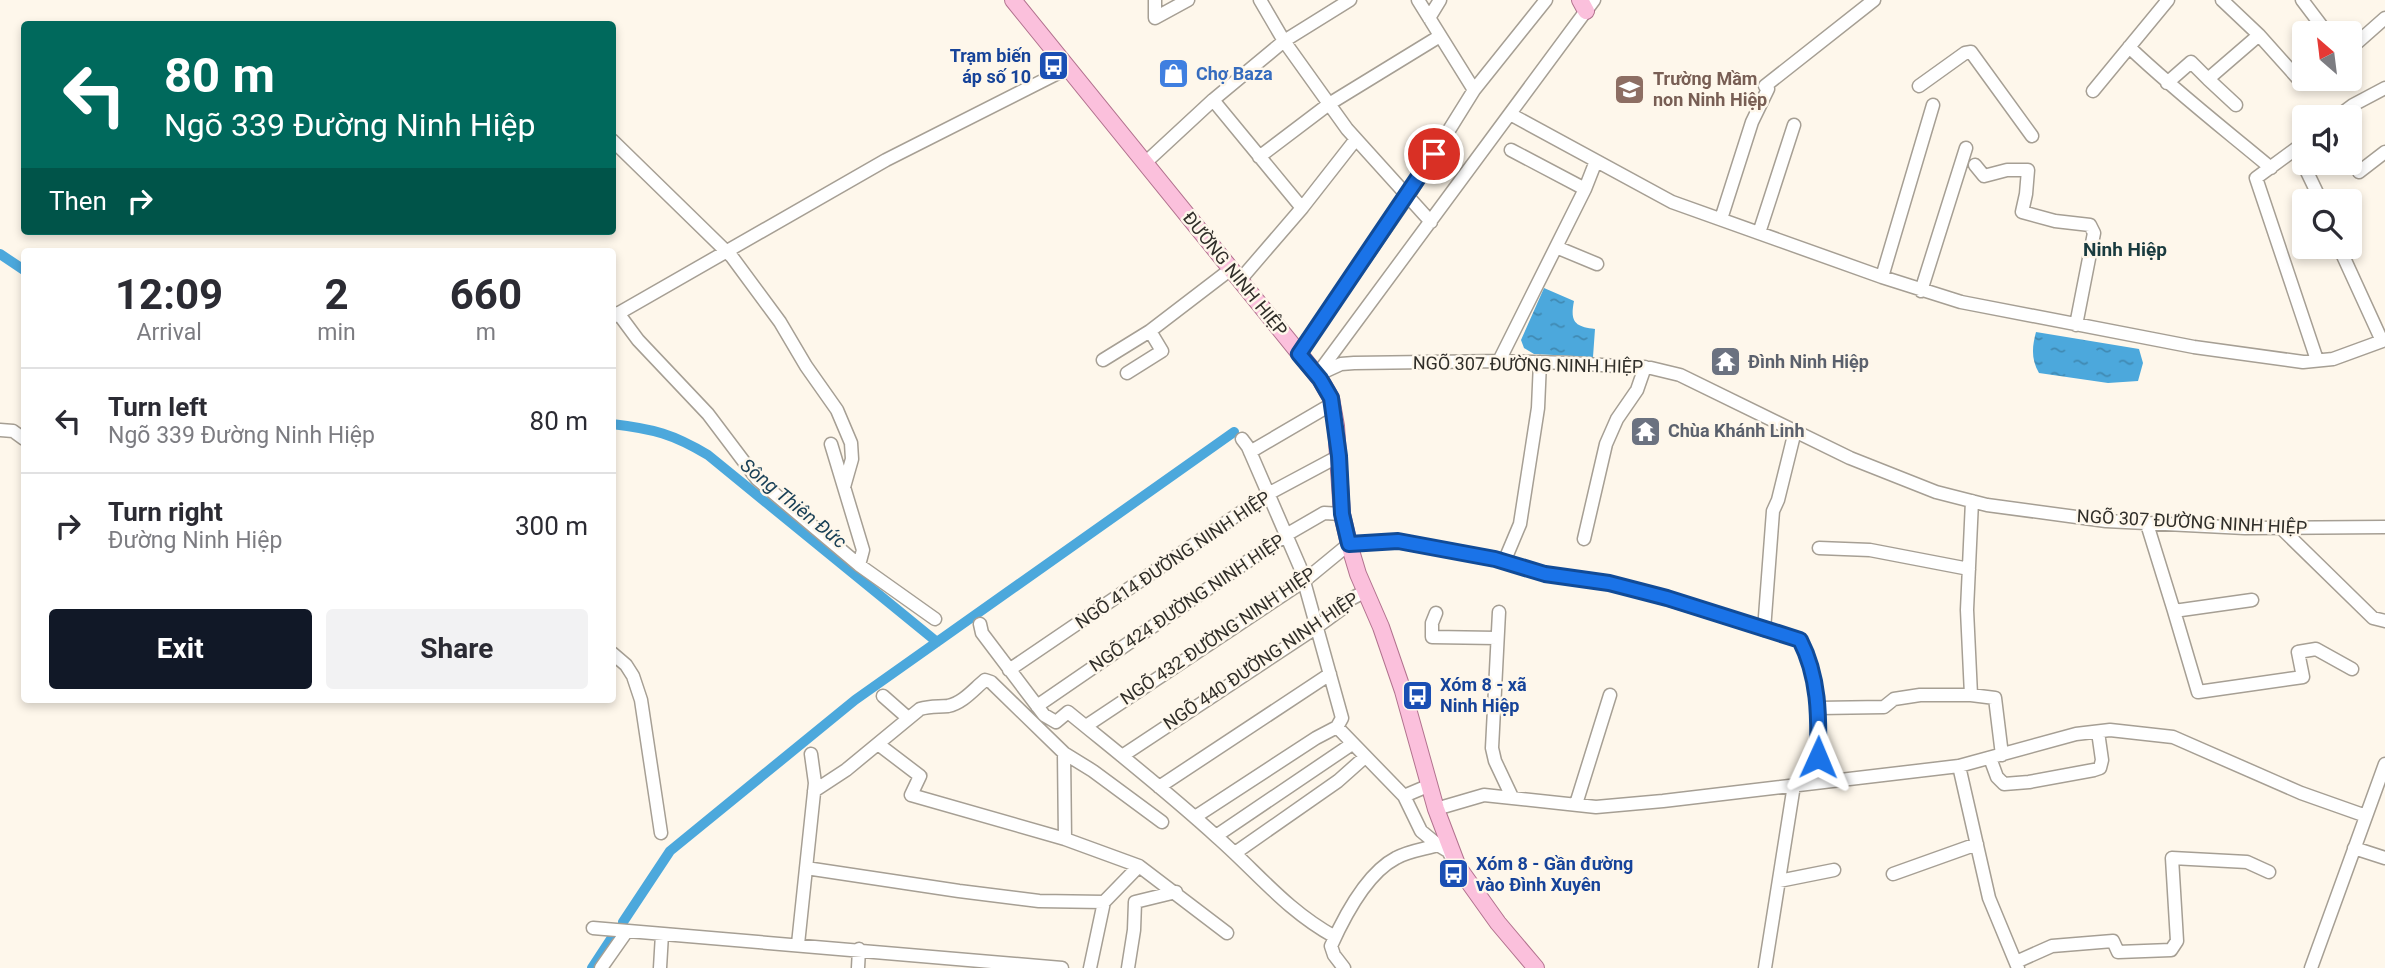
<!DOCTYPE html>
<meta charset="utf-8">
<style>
:root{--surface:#fff;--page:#f2f2f3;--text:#2b2b33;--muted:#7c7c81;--line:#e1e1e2;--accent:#111827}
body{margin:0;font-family:Roboto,sans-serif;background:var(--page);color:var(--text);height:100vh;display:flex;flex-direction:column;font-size:26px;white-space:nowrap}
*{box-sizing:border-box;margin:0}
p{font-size:23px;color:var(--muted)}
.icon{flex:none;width:38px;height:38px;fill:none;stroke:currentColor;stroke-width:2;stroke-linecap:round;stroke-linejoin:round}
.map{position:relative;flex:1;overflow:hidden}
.sheet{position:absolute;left:21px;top:248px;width:595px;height:455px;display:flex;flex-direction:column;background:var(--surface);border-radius:7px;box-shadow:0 4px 10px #0003}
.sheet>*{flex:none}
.guide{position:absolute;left:21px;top:21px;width:595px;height:214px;border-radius:7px;box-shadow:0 4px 10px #0003;background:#00695c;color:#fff;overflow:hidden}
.needle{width:46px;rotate:332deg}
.fabs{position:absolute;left:2292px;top:21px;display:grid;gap:14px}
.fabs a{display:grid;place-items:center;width:70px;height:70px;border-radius:7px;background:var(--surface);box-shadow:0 4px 10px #0003;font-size:35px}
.pin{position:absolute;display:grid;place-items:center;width:60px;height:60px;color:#fff;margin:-30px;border:4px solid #fff;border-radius:50%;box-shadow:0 2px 7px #0007}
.me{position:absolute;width:77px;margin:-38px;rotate:1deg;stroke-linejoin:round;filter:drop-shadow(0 0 5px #0008)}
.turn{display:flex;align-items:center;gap:24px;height:147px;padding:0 28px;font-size:32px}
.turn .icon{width:91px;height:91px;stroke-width:2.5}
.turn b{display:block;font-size:49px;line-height:60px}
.then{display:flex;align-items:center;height:66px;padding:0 28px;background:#0003;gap:14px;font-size:26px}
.eta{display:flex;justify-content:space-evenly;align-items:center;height:119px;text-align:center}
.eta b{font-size:42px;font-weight:700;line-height:49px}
.button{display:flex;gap:14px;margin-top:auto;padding:14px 28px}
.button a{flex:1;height:80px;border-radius:7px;background:var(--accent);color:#fff;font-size:28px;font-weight:700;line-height:80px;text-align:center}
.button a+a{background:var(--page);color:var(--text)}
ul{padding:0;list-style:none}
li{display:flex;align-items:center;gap:21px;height:105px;padding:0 28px;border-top:2px solid var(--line)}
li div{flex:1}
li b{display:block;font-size:26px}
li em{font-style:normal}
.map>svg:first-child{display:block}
.water{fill:url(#water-ripples)}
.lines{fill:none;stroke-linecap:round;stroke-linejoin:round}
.canal{stroke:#4ca8dc;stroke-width:10}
.minor-casing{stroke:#a69f94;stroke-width:15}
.major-casing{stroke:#b2728e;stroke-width:18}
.minor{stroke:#fff;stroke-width:12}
.major{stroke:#fbc0dc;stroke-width:16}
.route-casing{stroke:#114b97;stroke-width:18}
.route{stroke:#1a73e8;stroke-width:12}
.labels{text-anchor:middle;stroke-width:5;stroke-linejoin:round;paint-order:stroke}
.transit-label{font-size:18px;font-weight:bold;fill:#164399;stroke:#fef7eb;text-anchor:start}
.shop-label{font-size:18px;font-weight:bold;fill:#366cbe;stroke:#fef7eb;text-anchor:start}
.education-label{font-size:18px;font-weight:bold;fill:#785e54;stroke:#fef7eb;text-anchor:start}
.street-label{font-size:18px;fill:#302e29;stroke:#fef7eb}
.worship-label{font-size:18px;font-weight:bold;fill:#5b616d;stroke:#fef7eb;text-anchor:start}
.neighbourhood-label{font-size:19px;font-weight:bold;fill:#193b3f;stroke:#fef7eb}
.water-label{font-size:19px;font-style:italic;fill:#194057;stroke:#fef7eb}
</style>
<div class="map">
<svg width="2385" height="968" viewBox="0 0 2385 968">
<defs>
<pattern id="water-ripples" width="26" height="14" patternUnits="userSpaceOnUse" patternTransform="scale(1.75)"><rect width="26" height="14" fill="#4ca8dc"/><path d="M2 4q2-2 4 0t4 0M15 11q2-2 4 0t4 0" fill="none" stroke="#4089b2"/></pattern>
</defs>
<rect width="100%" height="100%" fill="#fef7eb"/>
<!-- water -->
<path class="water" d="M1544 288 1574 301C1570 321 1574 327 1595 329L1593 357 1534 354 1524 348 1521 340Z
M2036 332 2139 349 2143 363 2138 381 2108 383 2039 373C2031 359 2032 347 2036 332Z"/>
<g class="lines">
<!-- canal -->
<path class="canal" d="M0 254 24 270
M612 424C654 429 673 434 708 455L937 642
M623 922 670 851 855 700 1234 432
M592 968 611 939"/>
<defs>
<path id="minor" d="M1155 0V18L1188 0
M1260 0 1284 41 1347 129 1431 222
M1418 0 1474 90
M2222 0 2259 35 2302 83H2310L2321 79
M2302 0 2327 33
M1429 18 1440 0
M2129 47C2174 90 2223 128 2271 168
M2350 49 2385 18
M2208 79 2236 105
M2167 83 2191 62 2208 79 2259 35
M1765 86 1874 0
M1919 86 1965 53 1971 52 2032 136
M2093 91 2168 0
M1213 100 1302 208
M1510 114 1672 202 1882 277 1961 302 2194 347 2303 362 2333 359 2385 340
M2337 117 2353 105 2385 88
M612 140 732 257 780 322 806 366 837 410 851 443 852 459 844 487
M2305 142 2256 178 2317 360
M2298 147V153L2321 201
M1511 150 1585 189 1596 161
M1259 157 1329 104 1440 36
M1145 163 1213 100 1284 41 1350 0
M1975 165 1984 176 2007 170H2028L2026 194 2022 212 2055 221 2090 225 2094 233 2076 325
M2359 172 2385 152
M1721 219 1752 122 1768 89
M1759 233 1794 125
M1556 247 1597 264
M2339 247 2382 341
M1882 277 1933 105
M1240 280 1302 208 1356 139
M1921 291 1966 148
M618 313 638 340 708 414 757 479 859 565 935 619
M612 317 886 160 1068 68
M1299 354 1408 196 1474 90 1546 0
M1103 360 1150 331
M1499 361 1585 189
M1319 372 1594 0
M1127 373 1162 351 1150 331 1231 269
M1317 375 1341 364 1354 363 1503 361 1569 363 1651 368 1680 375 1850 458 1936 492 1987 505 2106 521 2245 528 2385 527
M0 430 13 431 24 439
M1242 439 1248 447 1300 567 1342 718 1337 727 1404 796 1430 785
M831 444 863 550 859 565
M1250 452 1332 404
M2147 524 2174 611 2252 600
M2282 529 2373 618 2385 621
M1584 539 1606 444 1617 419 1637 390 1645 367
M1819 548 1870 550 1969 569
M1504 562 1520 524 1538 408 1540 362
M2174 611 2198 692 2303 677 2298 652 2316 649 2352 669
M1499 612 1492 748 1495 761 1512 797
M1436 613 1432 623V637L1497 638
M980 624 982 633 1044 715 1056 722 1068 712C1118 753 1169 793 1217 837 1258 873 1286 910 1335 937
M1764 630 1773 511 1778 500 1795 431
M612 653 626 665 633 676 641 700 661 833
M1009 670 1268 494 1339 456
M1971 695 1967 610 1972 501
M883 696 908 718
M1037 706 1286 535 1324 513 1342 514
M1818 708 1884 707 1894 699 1920 695H1971L1995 698 2002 755
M1086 726 1304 581 1349 544 1398 541 1495 559 1545 574 1609 583 1667 599 1800 640C1823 685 1818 734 1817 783
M878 744 920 776 911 795 1065 839 1139 866 1227 933
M1064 753 1065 839
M1122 756 1317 627 1343 608 1345 602 1366 591
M1990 758 1997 777 2004 784 2029 782 2094 770 2100 768 2102 760 2098 732
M1959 766 1989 898 2018 968
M1159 787 1330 674
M814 791 846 770 920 709C930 706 938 707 948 706 963 703 974 689 985 680L991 682 1064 753 1093 771 1162 822
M1404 796 1421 831 1438 845
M1576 804 1610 695
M1436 809 1484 795 1596 807 1663 801 1959 766 2076 734 2110 730 2173 737 2301 793 2366 816
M1195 817 1316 738 1337 727
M1216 836 1352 744
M2354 848 2385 858
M1235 853 1338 781 1365 757
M806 868 959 891 1039 901 1104 902
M1893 874 1977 844
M1779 881 1834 870
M593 928 1062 968
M798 944 815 783 811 754
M2016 962 2052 946 2113 941 2118 952 2171 950 2177 941 2172 858 2247 862 2269 872
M601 968 627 931
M660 968 662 934
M858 968 859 949
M1090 968 1104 902 1139 866
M1128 968 1134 930 1135 902 1176 892
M1344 968 1334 955 1331 946C1344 917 1367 873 1396 858 1408 851 1425 849 1438 845L1448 851 1452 858
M1765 968 1794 785
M2311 968 2385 764"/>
<path id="major" d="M1013 0 1320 379 1331 398 1336 426 1342 514 1349 544 1358 574 1381 627 1403 691 1436 809 1458 867 1498 923 1536 968
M1580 0 1586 11"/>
</defs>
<!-- minor casing -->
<use href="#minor" class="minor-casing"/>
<!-- major casing -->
<use href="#major" class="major-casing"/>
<!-- minor -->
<use href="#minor" class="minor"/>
<!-- major -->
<use href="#major" class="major"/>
</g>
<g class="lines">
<defs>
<path id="route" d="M1434 154 1299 354 1320 379 1331 398 1339 456 1342 514 1349 544 1398 541 1495 559 1545 574 1609 583 1667 598 1800 640C1819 677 1819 716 1818 757"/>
</defs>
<!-- route casing -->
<use href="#route" class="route-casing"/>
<!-- route -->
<use href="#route" class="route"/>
</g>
<!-- icons -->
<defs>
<symbol id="bus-square" viewBox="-11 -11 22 22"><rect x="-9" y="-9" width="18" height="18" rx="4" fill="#1a4fb4" stroke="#fef7eb"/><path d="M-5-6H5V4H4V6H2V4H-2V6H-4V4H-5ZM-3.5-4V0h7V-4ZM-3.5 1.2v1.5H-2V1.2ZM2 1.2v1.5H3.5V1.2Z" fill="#fff"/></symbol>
<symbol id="shop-square" viewBox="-11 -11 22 22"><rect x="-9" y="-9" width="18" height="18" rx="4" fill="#3f7fe0" stroke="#fef7eb"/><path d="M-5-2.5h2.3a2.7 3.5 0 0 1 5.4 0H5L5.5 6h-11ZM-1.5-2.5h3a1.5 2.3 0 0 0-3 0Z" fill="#fff"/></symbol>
<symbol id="school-square" viewBox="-11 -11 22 22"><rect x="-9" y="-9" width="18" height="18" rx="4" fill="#8d6e63" stroke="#fef7eb"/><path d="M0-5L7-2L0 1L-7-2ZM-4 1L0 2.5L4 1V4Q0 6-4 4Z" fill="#fff"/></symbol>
<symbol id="temple-square" viewBox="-11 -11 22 22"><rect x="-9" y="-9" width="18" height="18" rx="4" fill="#6b7280" stroke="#fef7eb"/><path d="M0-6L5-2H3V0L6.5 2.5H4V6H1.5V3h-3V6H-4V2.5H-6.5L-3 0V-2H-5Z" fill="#fff"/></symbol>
</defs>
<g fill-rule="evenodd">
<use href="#bus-square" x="1036" y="48" width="35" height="35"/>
<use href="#shop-square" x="1156" y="56" width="35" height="35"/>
<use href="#school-square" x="1612" y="72" width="35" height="35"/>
<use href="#temple-square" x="1708" y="344" width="35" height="35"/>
<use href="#temple-square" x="1628" y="414" width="35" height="35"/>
<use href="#bus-square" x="1400" y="678" width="35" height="35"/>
<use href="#bus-square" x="1436" y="856" width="35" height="35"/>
</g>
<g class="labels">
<!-- transit labels -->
<g class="transit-label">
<text x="1031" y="62" text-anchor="end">Trạm biến<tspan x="1031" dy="21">áp số 10</tspan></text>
<text x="1440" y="691">Xóm 8 - xã<tspan x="1440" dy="21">Ninh Hiệp</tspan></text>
<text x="1476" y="870">Xóm 8 - Gần đường<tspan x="1476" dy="21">vào Đình Xuyên</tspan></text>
</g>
<!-- shop labels -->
<g class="shop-label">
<text x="1196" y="80">Chợ Baza</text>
</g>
<!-- education labels -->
<g class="education-label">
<text x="1653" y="85">Trường Mầm<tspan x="1653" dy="21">non Ninh Hiệp</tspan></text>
</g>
<!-- street labels -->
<g class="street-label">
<text transform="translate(1235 274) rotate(51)" y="6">ĐƯỜNG NINH HIỆP</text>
<text transform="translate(1528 365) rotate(1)" y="6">NGÕ 307 ĐƯỜNG NINH HIỆP</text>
<text transform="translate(2192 522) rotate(3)" y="6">NGÕ 307 ĐƯỜNG NINH HIỆP</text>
<text transform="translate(1173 560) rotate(-34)" y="6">NGÕ 414 ĐƯỜNG NINH HIỆP</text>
<text transform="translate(1187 603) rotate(-34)" y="6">NGÕ 424 ĐƯỜNG NINH HIỆP</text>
<text transform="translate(1218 636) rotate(-34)" y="6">NGÕ 432 ĐƯỜNG NINH HIỆP</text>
<text transform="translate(1261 661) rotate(-34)" y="6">NGÕ 440 ĐƯỜNG NINH HIỆP</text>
</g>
<!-- worship labels -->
<g class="worship-label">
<text x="1748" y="368">Đình Ninh Hiệp</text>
<text x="1668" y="437">Chùa Khánh Linh</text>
</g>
<!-- neighbourhood labels -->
<g class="neighbourhood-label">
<text x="2125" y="256">Ninh Hiệp</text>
</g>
<!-- water labels -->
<g class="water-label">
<text transform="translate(794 503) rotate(39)" y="7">Sông Thiên Đức</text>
</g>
</g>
</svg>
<div class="fabs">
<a><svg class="needle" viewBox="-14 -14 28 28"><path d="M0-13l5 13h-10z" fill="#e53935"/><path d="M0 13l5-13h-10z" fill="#7c7c81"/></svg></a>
<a><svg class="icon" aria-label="sound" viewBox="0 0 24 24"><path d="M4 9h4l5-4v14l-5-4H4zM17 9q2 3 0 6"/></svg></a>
<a><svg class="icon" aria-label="search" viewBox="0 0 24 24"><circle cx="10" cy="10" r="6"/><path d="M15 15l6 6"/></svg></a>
</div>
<div class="pin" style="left:1434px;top:154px;background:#d93025"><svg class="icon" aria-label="arrive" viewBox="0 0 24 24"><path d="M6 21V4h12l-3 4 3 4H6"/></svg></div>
<svg class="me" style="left:1818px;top:757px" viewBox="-20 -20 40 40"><path d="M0-17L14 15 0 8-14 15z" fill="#1a73e8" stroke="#fff" stroke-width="4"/></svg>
<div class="guide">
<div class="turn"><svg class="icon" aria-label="left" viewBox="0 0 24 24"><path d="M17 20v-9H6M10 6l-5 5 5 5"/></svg><div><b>80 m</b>Ngõ 339 Đường Ninh Hiệp</div></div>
<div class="then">Then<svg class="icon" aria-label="right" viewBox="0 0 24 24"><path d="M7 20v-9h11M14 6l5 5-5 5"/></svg></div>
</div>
<section class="sheet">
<div class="eta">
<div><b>12:09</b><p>Arrival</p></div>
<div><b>2</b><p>min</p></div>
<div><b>660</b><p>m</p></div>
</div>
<ul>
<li><svg class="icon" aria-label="left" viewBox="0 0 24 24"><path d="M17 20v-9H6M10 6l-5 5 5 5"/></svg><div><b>Turn left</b><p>Ngõ 339 Đường Ninh Hiệp</p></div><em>80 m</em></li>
<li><svg class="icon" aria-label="right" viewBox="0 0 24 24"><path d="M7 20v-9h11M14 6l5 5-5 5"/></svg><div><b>Turn right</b><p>Đường Ninh Hiệp</p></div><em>300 m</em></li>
</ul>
<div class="button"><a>Exit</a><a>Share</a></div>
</section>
</div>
